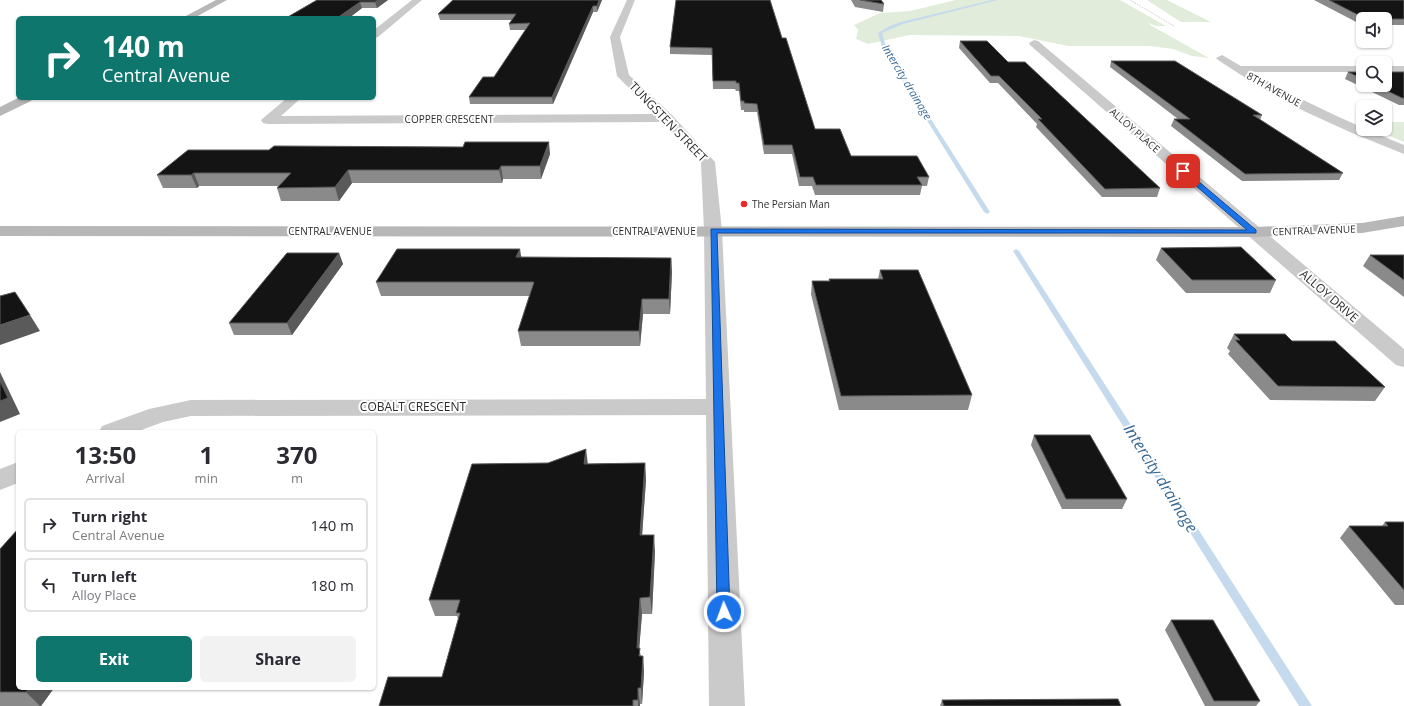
<!DOCTYPE html>
<style>
:root{--surface:#fff;--page:#f2f2f3;--text:#2b2b33;--muted:#7c7c81;--line:#e1e1e2;--accent:#0f766e}
body{margin:0;font-family:"Open Sans",sans-serif;background:var(--page);color:var(--text);height:100vh;display:flex;flex-direction:column;font-size:15px;white-space:nowrap}
*{box-sizing:border-box;margin:0}
p{font-size:13px;color:var(--muted)}
.icon{flex:none;width:22px;height:22px;fill:none;stroke:currentColor;stroke-width:2;stroke-linecap:round;stroke-linejoin:round}
.map{position:relative;flex:1;overflow:hidden}
.details{position:absolute;left:16px;top:430px;width:360px;height:260px;display:flex;flex-direction:column;background:var(--surface);border-radius:6px;box-shadow:0 1px 3px #0004}
.details>*{flex:none}
.top-card{position:absolute;left:16px;top:16px;width:360px;height:84px;border-radius:6px;box-shadow:0 1px 3px #0004;background:#0f766e;color:#fff;overflow:hidden}
.tools{position:absolute;left:1356px;top:12px;display:grid;gap:8px}
.tools a{display:grid;place-items:center;width:36px;height:36px;border-radius:6px;background:var(--surface);box-shadow:0 1px 3px #0004;font-size:20px}
.pin{position:absolute;display:grid;place-items:center;width:34px;height:34px;color:#fff;margin:-17px;border-radius:8px;box-shadow:0 2px 6px #0006}
.me{position:absolute;width:44px;margin:-22px;rotate:358deg;stroke-linejoin:round;filter:drop-shadow(0 0 3px #0008)}
.turn{display:flex;align-items:center;gap:14px;height:84px;padding:0 20px;font-size:18px}
.turn .icon{width:52px;height:52px;stroke-width:2.5}
.turn b{display:block;font-size:28px;line-height:34px}
.eta{display:flex;justify-content:space-evenly;align-items:center;height:68px;text-align:center}
.eta b{font-size:24px;font-weight:700;line-height:28px}
.cta{display:flex;gap:8px;margin-top:auto;padding:8px 20px}
.cta a{flex:1;height:46px;border-radius:6px;background:var(--accent);color:#fff;font-size:16px;font-weight:700;line-height:46px;text-align:center}
.cta a+a{background:var(--page);color:var(--text)}
ul{padding:0;list-style:none}
li{display:flex;align-items:center;gap:12px;height:54px;margin:0 8px 6px;padding:0 12px;border:2px solid var(--line);border-radius:6px}
li div{flex:1}
li b{display:block;font-size:15px}
li em{font-style:normal}
.map>svg:first-child{display:block}
.green{fill:#e2ecda}
.lines{fill:none;stroke-linecap:round;stroke-linejoin:round}
.stream{fill:#c5daec;fill-rule:evenodd}
.path{stroke:#cacaca;stroke-width:1;stroke-dasharray:1 1;stroke-linecap:butt}
.street{fill:#cacaca;fill-rule:evenodd}
.secondary{fill:#b7b7b7;fill-rule:evenodd}
.wall{fill:#8a8a8a}
.shaded-wall{fill:#5a5a5a}
.building{fill:#141414;stroke:#5a5a5a}
.route{fill:#1a73e8;stroke:#114b97}
.poi-dot{fill:#ec2927;stroke:#fff;stroke-width:1.5}
.labels{text-anchor:middle;stroke-width:4;stroke-linejoin:round;paint-order:stroke}
.far-street-label{font-size:10px;fill:#2d2d2d;stroke:#fff}
.far-poi-label{font-size:10px;fill:#2d2d2d;stroke:#fff;text-anchor:start}
.far-water-label{font-size:11px;font-style:italic;fill:#386892;stroke:#fff}
.street-label{font-size:12px;fill:#2d2d2d;stroke:#fff}
.near-water-label{font-size:16px;font-style:italic;fill:#386892;stroke:#fff}
</style>
<div class="map">
<svg width="1404" height="706" viewBox="0 0 1404 706">
<rect width="100%" height="100%" fill="#fff"/>
<!-- green -->
<path class="green" d="M956 0H1120L1166 26H1156L1149 23 1150 25 1209 58 1192 56 1173 49 1150 46H1068L1019 36 910 35 868 44 856 39 858 30 854 25 880 13 910 11Z
M1147 0H1167L1211 22H1181Z
M1385 122H1404V142L1373 129H1385Z"/>
<g class="lines">
<!-- stream -->
<path class="stream" d="M992 0H998L903 24 882 33 887 50 990 212 987 214 984 212 883 50 878 33 890 26 901 22Z
M1016 249 1019 251 1312 706H1299L1013 251Z"/>
<!-- path -->
<path class="path" d="M1130 0 1174 26"/>
<!-- street -->
<path class="street" d="M412 0H422L378 37 374 38V30Z
M627 0H635L620 37 629 75 672 115 715 162 722 231 745 706H709L706 415 191 416 163 422 136 432H99L102 426 149 409 191 400 706 399 704 231 701 163 663 122 268 124 263 123 261 120 287 98H301L281 116 655 114 617 76 610 37Z
M1034 40 1038 41 1404 349V367L1396 365 1030 45 1029 43Z
M1222 55 1241 66H1363V72H1252C1301 101 1352 124 1404 145V154L1352 133 1306 112 1261 88 1218 60 1216 58Z
M1385 66H1404V72H1385Z
M18 462V483L0 490V469Z"/>
<!-- secondary -->
<path class="secondary" d="M216 0H227L194 18H182Z
M18 98H33L31 101 0 116V107Z
M1404 216V226L1362 233 1254 237 0 236V226L1254 227 1362 223Z"/>
</g>
<!-- wall -->
<path class="wall" d="M317 0H388L377 8H362L349 18H286Z
M602 0 597 12H593L553 104H470L469 97 494 77 526 30H510L509 24 512 20H440L438 14Z
M851 0H881L884 4 883 12 855 7Z
M1314 0H1404V25H1385V19H1363V25H1362Z
M782 38 815 129 851 156 929 177 927 186H922L920 195H815L812 186H799L792 154H764L757 112H744V110H741L739 91H736L735 89H713L712 55 670 54V47Z
M960 41 1008 62 1160 188 1157 197H1102L1036 127 1037 124 998 83H990L959 48Z
M1111 61 1262 115 1260 120 1343 173 1339 180 1242 181 1171 126 1174 119H1178L1110 67Z
M1348 72H1363V85H1385L1404 72V105H1399L1345 79Z
M550 154 541 179H503L502 183H352L339 201H281L277 188 278 186H199L197 188H163L157 175Z
M1161 248 1276 280 1270 293H1186L1156 260Z
M339 253 343 264 292 335H234L229 323Z
M1370 255H1404V297L1363 266Z
M521 258H671L672 272 670 314H643L640 346H521L518 331 529 296H381L376 282Z
M880 270 972 395 968 410H839L811 294 812 281H829V279H878Z
M1234 334 1292 341 1385 387 1375 401 1270 400 1228 354 1230 351 1227 348Z
M1034 435 1127 499 1122 509H1062L1031 445Z
M645 463 646 480 642 535 655 551 652 614H642L639 648 641 656H643L644 672 642 704H640V706H379L442 677 458 619 457 616H435L429 600 588 464Z
M1385 522H1404V605H1395L1340 538 1349 526H1382Z
M0 549 18 688H54L41 706H0Z
M1171 620 1260 701 1256 706H1205L1165 630Z
M942 700 1121 706H940Z"/>
<!-- shaded-wall -->
<path class="shaded-wall" d="M378 0H388L377 8 375 2Z
M599 0H602L597 12V6Z
M360 2 362 8 349 18H337Z
M593 6V12L553 104 552 97Z
M549 142 550 154 541 179 540 166Z
M501 166 503 179 502 183 499 170Z
M348 170 352 183 339 201 335 187Z
M194 173 199 186 197 188 191 175Z
M520 249 522 262 516 257Z
M339 253 343 264 292 335 287 323Z
M671 258 672 272 670 314 669 299Z
M642 299 643 314 640 346 639 331Z
M30 315 40 331 0 345V325Z
M0 372 20 414 0 422Z
M586 449 588 465 584 464Z
M645 463 646 480 641 551 640 535Z
M654 535 655 551 652 614 650 597Z
M640 598 642 614 638 664 637 648Z
M643 656 644 672 642 704 641 688Z
M29 688H54L41 706H40L26 692Z
M638 688 640 704V706H638Z"/>
<!-- building -->
<path class="building" d="M317 0H378L375 2H360L337 18H286Z
M453 0H599L597 6H593L552 97H469L483 77H494L530 23 509 24 516 14H438Z
M676 0H770L782 38H786L815 129H840L851 156H917L929 177H917L922 185H816L813 177H800L792 145H764L757 104 744 103V101H741L739 83H736V81H713L712 48 670 47Z
M860 0H881L884 4Z
M1329 0H1404V19H1366Z
M960 41H987L1008 62H1025L1160 188 1105 189 1038 119H1042L999 76H991Z
M1111 61H1175L1262 115H1253L1343 173 1245 174 1174 119H1190Z
M1348 72H1363V79Z
M1385 72H1404V98H1402L1375 85H1385Z
M465 142H549L540 166H501L499 170H348L335 187 277 188 291 173H194L191 175H157L188 150H269L274 146 463 147Z
M1241 247 1276 280H1192L1161 248Z
M397 249H520L516 257 671 258 669 299H642L639 331H518L534 282H376Z
M287 253H339L287 323H229Z
M1370 255H1404V280Z
M880 270H918L972 395 841 396 812 281H830L829 279H883Z
M15 292 30 315 0 325V296Z
M1234 334H1285L1292 341H1335L1385 387 1278 386 1235 340H1240Z
M0 381 8 398 0 401Z
M1034 435H1090L1127 499H1066Z
M586 449 584 464 645 463 640 535H654L650 597 640 598 637 648H640L639 656H643L641 688H638V700H633V706H379L388 677H442L460 613H456L460 600H429L472 464 548 463Z
M1385 522H1404V590L1349 526H1388Z
M18 529V688H29L26 692H0V549Z
M1171 620H1213L1260 701H1214Z
M1118 699 1121 706H944L942 700Z"/>
<!-- route -->
<path class="route" d="M1181 170H1185L1256 230V233H717L730 612 729 616 724 617 719 616 717 612 711 229 1247 230 1181 173Z"/>
<!-- markers -->
<circle class="poi-dot" cx="744" cy="204" r="4"/>
<g class="labels">
<!-- far-street labels -->
<g class="far-street-label">
<text transform="translate(1274 89) rotate(29)" y="4">8TH AVENUE</text>
<text x="449" y="123">COPPER CRESCENT</text>
<text transform="translate(1135 130) rotate(41)" y="4">ALLOY PLACE</text>
<text transform="translate(1314 230) rotate(-2)" y="4">CENTRAL AVENUE</text>
<text x="330" y="235">CENTRAL AVENUE</text>
<text x="654" y="235">CENTRAL AVENUE</text>
</g>
<!-- far-poi labels -->
<g class="far-poi-label">
<text x="752" y="208">The Persian Man</text>
</g>
<!-- far-water labels -->
<g class="far-water-label">
<text transform="translate(907 82) rotate(59)" y="4">Intercity drainage</text>
</g>
<!-- street labels -->
<g class="street-label">
<text transform="translate(668 122) rotate(46)" y="4">TUNGSTEN STREET</text>
<text transform="translate(1329 296) rotate(41)" y="4">ALLOY DRIVE</text>
<text x="413" y="411">COBALT CRESCENT</text>
</g>
<!-- near-water labels -->
<g class="near-water-label">
<text transform="translate(1161 478) rotate(58)" y="6">Intercity drainage</text>
</g>
</g>
</svg>
<div class="tools">
<a><svg class="icon" aria-label="sound" viewBox="0 0 24 24"><path d="M4 9h4l5-4v14l-5-4H4zM17 9q2 3 0 6"/></svg></a>
<a><svg class="icon" aria-label="search" viewBox="0 0 24 24"><circle cx="10" cy="10" r="6"/><path d="M15 15l6 6"/></svg></a>
<a><svg class="icon" aria-label="layers" viewBox="0 0 24 24"><path d="M12 4l9 5-9 5-9-5zM3 14l9 5 9-5"/></svg></a>
</div>
<div class="pin" style="left:1183px;top:171px;background:#d93025"><svg class="icon" aria-label="arrive" viewBox="0 0 24 24"><path d="M6 21V4h12l-3 4 3 4H6"/></svg></div>
<svg class="me" style="left:724px;top:612px" viewBox="-20 -20 40 40"><circle r="17" fill="#1a73e8" stroke="#fff" stroke-width="3"/><path d="M0-11L8 9 0 5-8 9z" fill="#fff"/></svg>
<div class="top-card">
<div class="turn"><svg class="icon" aria-label="right" viewBox="0 0 24 24"><path d="M7 20v-9h11M14 6l5 5-5 5"/></svg><div><b>140 m</b>Central Avenue</div></div>
</div>
<section class="details">
<div class="eta">
<div><b>13:50</b><p>Arrival</p></div>
<div><b>1</b><p>min</p></div>
<div><b>370</b><p>m</p></div>
</div>
<ul>
<li><svg class="icon" aria-label="right" viewBox="0 0 24 24"><path d="M7 20v-9h11M14 6l5 5-5 5"/></svg><div><b>Turn right</b><p>Central Avenue</p></div><em>140 m</em></li>
<li><svg class="icon" aria-label="left" viewBox="0 0 24 24"><path d="M17 20v-9H6M10 6l-5 5 5 5"/></svg><div><b>Turn left</b><p>Alloy Place</p></div><em>180 m</em></li>
</ul>
<div class="cta"><a>Exit</a><a>Share</a></div>
</section>
</div>
